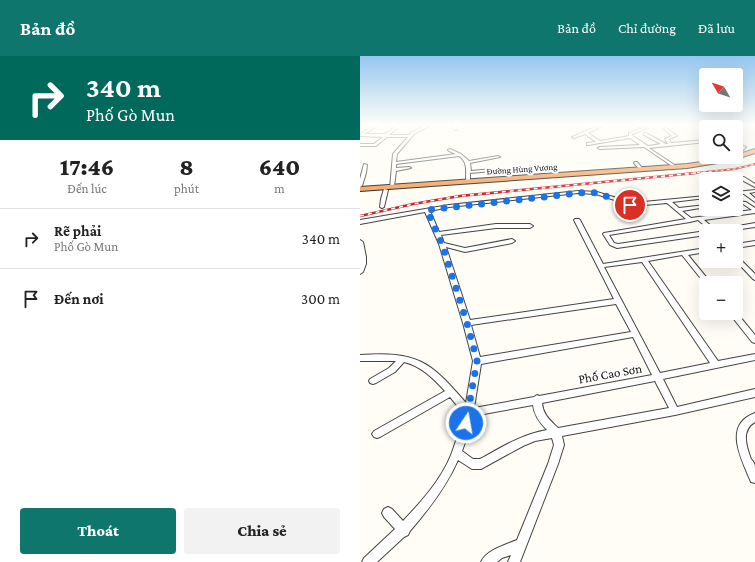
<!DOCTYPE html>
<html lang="vi">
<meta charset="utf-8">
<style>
:root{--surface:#fff;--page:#f2f2f2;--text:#222;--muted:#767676;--line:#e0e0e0;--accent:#0f766e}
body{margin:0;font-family:"Crimson Pro",serif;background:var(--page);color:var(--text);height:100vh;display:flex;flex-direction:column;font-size:15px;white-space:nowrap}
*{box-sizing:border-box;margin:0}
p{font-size:13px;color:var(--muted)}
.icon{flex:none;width:22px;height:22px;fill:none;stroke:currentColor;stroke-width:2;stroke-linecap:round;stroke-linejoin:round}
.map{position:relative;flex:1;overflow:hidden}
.panel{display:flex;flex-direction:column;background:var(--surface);width:360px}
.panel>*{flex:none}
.guide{background:#00695c;color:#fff;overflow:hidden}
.needle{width:26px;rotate:309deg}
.controls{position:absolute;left:339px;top:12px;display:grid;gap:8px}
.controls a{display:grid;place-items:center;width:44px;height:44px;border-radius:4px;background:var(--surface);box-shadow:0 4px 16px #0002;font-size:20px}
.pin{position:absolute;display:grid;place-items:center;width:34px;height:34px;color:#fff;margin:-17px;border:2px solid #fff;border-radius:50%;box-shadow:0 1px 4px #0007}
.me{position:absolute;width:44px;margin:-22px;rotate:12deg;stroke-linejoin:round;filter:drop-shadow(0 0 3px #0008)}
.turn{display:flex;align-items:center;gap:14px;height:84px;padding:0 20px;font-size:18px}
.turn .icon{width:52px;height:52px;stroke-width:2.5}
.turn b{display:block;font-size:28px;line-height:34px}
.eta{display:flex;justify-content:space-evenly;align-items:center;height:68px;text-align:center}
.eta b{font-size:24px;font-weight:800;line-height:28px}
.primary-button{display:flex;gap:8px;margin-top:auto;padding:8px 20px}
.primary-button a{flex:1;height:46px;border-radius:4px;background:var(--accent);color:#fff;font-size:16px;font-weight:800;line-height:46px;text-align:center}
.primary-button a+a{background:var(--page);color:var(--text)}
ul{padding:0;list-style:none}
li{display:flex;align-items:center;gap:12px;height:60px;padding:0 20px;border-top:1px solid var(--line)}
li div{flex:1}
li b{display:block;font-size:15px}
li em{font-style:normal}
header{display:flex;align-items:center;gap:24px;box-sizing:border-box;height:56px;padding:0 20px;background:var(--accent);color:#fff}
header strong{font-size:19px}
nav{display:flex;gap:22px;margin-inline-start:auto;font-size:14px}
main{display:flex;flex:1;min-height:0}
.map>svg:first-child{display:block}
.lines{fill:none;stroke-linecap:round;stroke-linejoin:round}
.minor-casing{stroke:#444;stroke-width:2}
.highway-casing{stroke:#222;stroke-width:2}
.minor{fill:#fff;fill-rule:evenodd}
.highway{fill:#f5a25d;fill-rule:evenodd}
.rail-far1-casing{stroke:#c4262e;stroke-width:2}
.rail-casing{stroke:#c4262e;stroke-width:2.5}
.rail-far1{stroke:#fff;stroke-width:1;stroke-dasharray:3;stroke-linecap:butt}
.rail{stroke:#fff;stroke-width:1.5;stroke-dasharray:4;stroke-linecap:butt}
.route{stroke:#1a73e8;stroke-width:7;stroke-dasharray:0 12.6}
.labels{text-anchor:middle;stroke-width:4;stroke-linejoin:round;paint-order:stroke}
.far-street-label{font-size:9px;fill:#111;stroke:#fff}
.near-street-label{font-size:13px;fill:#111;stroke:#fff}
</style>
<header>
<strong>Bản đồ</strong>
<nav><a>Bản đồ</a><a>Chỉ đường</a><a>Đã lưu</a></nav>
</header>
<main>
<section class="panel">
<div class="guide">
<div class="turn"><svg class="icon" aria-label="right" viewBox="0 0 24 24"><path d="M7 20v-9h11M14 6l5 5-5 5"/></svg><div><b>340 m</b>Phố Gò Mun</div></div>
</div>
<div class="eta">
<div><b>17:46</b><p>Đến lúc</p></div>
<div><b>8</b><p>phút</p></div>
<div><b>640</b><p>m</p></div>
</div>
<ul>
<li><svg class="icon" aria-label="right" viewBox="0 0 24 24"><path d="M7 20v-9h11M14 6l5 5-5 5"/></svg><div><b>Rẽ phải</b><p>Phố Gò Mun</p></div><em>340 m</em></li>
<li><svg class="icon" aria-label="arrive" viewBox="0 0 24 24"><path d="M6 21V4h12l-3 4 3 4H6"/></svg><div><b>Đến nơi</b></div><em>300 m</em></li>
</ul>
<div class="primary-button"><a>Thoát</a><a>Chia sẻ</a></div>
</section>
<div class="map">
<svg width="395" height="506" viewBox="0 0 395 506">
<rect width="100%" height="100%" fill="#fffdf5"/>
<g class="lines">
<defs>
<path id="minor" d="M15 69H19L4 78H25L35 71 36 73 29 79H49C54 74 64 69 71 69L54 78 37 98 36 106 96 98 89 95 88 94 90 93 101 98 109 105 138 100 140 101 110 107 111 115 133 113 135 114 133 115 110 117V125L108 126 106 125C106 115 108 106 99 100L36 108V112L49 111 51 112 36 115 34 131 30 132 33 98 48 81H27L16 90H0V88H14L23 81 0 80 1 77Z
M91 69H95L97 74H95Z
M240 69H244L228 77 240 85 269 80V77L283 72 273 69H278L288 72 272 78 273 80 288 90 301 88 284 79V77H286L306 88H308L305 83 312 80 304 73 305 71 317 80 309 83 311 87 346 84V86L289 92 316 110 317 111 315 112 284 91 240 93 238 92 240 91 280 89 270 82 228 89H227V87L236 86 225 78 214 82 212 81Z
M363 69H367L363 71H358Z
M346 74V76L344 77 346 79V82L340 77Z
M383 90 386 91 381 96 385 99 383 100 376 96Z
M359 101H364L369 104 366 105Z
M275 106H277L283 113 282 114H280L274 107Z
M4 108 7 109 6 117 2 130 0 131V123Z
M380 121H384L395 128V131L380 123Z
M24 133 28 134 24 151 22 152 20 151 21 143Z
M395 134V136L389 137 395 142V146L384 138H376V136Z
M218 135 237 136 273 147 346 140V142L312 146 319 152 346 149V151L322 155 331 162 392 154 383 148 376 147V145L386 146 395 152V157L344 164 356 174 395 167V171L367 175H351L338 164 330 166 249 179 254 187 258 188 346 175V179L257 192 250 189 243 178 244 177 326 163 307 147 273 150 236 138 218 137 89 151 70 155 79 176 136 168H170L173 170 170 172H136L81 179 84 187 105 192 152 183 155 185 152 187 105 196 86 191 110 264 254 243 214 164 215 163H219L220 164 243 208 346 192V196L328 199 351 227H346V229L322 199 288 205 358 305 395 298V304L303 323 317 351 395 333V341L315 359 202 380 204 389 198 408 160 506H148L151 499 142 502 137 506H121C126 494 145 489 157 484L188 408 194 389 192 382 175 385 163 390 121 413H112L98 404C86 431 69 453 50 475L48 479 44 481 17 506H2L4 502 35 473 24 461 22 457 24 453 28 451 32 453 43 465C61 446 81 424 91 399 96 386 100 372 104 358L90 341 20 381 17 382 14 381 12 378 14 375 85 335C73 322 61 310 44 306L35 316 16 327 13 328 10 327 9 325 10 323 29 312 36 305H0V299C57 295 70 305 106 347L113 305 103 267 79 188 65 156 0 168V164L89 149ZM282 206 350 307 300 317 244 211ZM256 248 271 276 120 301 111 269ZM273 281 292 319 179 340 177 339 174 341 114 352 121 308ZM295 325 309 352 198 372C190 364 183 359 182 347ZM173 349C174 359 180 367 187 374 160 379 144 390 120 403H113L102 395 107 381 113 360Z
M0 184 3 186 6 201V208L3 216 0 218Z
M395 185V189L376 192V188Z
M376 200 378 201 395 218V224L393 223 376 205Z
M376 256 395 279V287L392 286 369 257H376Z
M395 357V366C381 374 386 390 391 403 393 405 395 408 395 411 395 416 395 422 395 427L391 426C382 404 362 369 395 357Z"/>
<path id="highway" d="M395 93V97L370 105 327 112 0 135V131L327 108 376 101V99Z"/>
</defs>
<!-- minor casing -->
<use href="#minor" class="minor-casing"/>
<!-- highway casing -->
<use href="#highway" class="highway-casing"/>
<!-- minor -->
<use href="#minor" class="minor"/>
<!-- highway -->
<use href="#highway" class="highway"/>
<defs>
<path id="rail-far1" d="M325 118 375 113 395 108"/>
<path id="rail" d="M0 160 53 148 100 140 336 117"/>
</defs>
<!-- rail-far1 casing -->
<use href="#rail-far1" class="rail-far1-casing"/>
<!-- rail casing -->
<use href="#rail" class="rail-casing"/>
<!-- rail-far1 -->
<use href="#rail-far1" class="rail-far1"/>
<!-- rail -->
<use href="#rail" class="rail"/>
</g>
<!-- sky -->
<linearGradient id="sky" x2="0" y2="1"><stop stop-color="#95c6ee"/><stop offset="0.49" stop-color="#fffefa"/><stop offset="1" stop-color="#fffefa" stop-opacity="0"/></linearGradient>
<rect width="395" height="140" fill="url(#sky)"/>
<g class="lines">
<!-- route -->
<path class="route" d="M106 367 117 305 107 267 82 188 67 154 228 136 237 137 270 149"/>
</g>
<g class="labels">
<!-- far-street labels -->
<g class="far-street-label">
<text transform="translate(162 113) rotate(-4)" y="3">Đường Hùng Vương</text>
</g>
<!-- near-street labels -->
<g class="near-street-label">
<text transform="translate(250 317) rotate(-10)" y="5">Phố Cao Sơn</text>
</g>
</g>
</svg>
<div class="controls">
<a><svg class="needle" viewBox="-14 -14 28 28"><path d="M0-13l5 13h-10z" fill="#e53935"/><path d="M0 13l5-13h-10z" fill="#767676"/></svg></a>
<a><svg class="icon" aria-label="search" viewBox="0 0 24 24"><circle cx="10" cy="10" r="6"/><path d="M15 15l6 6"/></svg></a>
<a><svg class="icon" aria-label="layers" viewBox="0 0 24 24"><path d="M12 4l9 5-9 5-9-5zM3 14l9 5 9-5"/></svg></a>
<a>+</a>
<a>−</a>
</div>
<div class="pin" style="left:270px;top:149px;background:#d93025"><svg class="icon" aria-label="arrive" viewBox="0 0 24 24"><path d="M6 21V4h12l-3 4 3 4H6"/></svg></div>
<svg class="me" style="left:106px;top:367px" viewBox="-20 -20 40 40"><circle r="17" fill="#1a73e8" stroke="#fff" stroke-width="3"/><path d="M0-11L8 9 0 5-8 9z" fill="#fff"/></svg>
</div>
</main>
